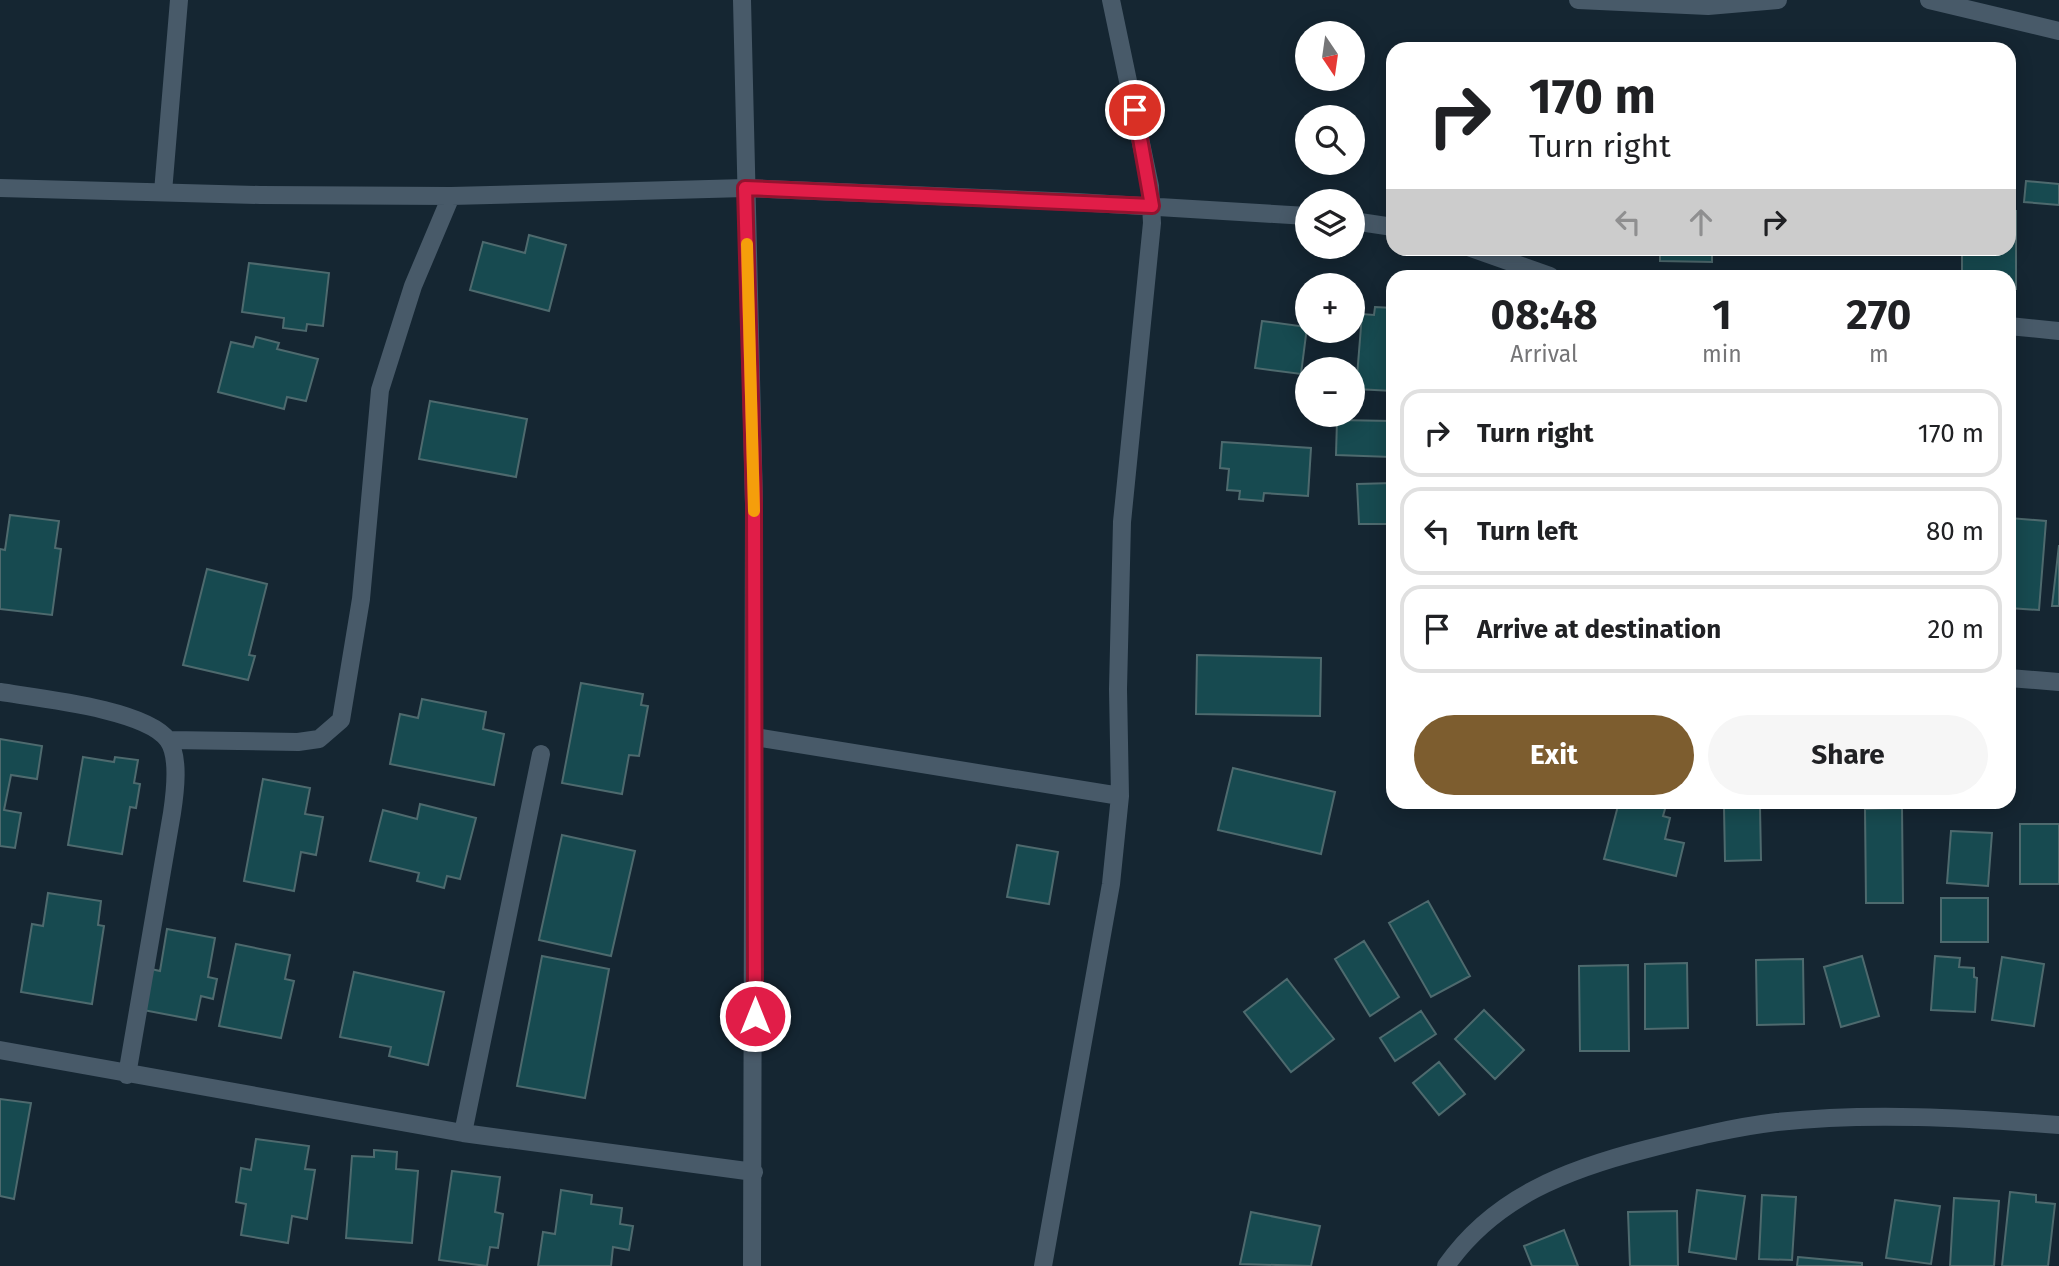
<!DOCTYPE html>
<meta charset="utf-8">
<style>
:root{--surface:#fff;--page:#f6f6f6;--text:#202124;--muted:#757577;--line:#e0e0e0;--accent:#7d5d2f}
body{margin:0;font-family:"Fira Sans",sans-serif;background:var(--page);color:var(--text);height:100vh;display:flex;flex-direction:column;font-size:26px;white-space:nowrap}
*{box-sizing:border-box;margin:0}
p{font-size:23px;color:var(--muted)}
.icon{flex:none;width:38px;height:38px;fill:none;stroke:currentColor;stroke-width:2;stroke-linecap:round;stroke-linejoin:round}
.map{position:relative;flex:1;overflow:hidden}
.panel{position:absolute;left:1386px;top:270px;width:630px;height:539px;display:flex;flex-direction:column;background:var(--surface);border-radius:21px;box-shadow:0 4px 18px #0003}
.panel>*{flex:none}
.hud{position:absolute;left:1386px;top:42px;width:630px;height:214px;border-radius:21px;box-shadow:0 4px 18px #0003;background:#fff;color:var(--text);overflow:hidden}
.needle{width:46px;rotate:167deg}
.buttons{position:absolute;left:1295px;top:21px;display:grid;gap:14px}
.buttons a{display:grid;place-items:center;width:70px;height:70px;border-radius:50%;background:var(--surface);box-shadow:0 4px 18px #0003;font-size:35px}
.pin{position:absolute;display:grid;place-items:center;width:60px;height:60px;color:#fff;margin:-30px;border:4px solid #fff;border-radius:50%;box-shadow:0 2px 7px #0007}
.me{position:absolute;width:77px;margin:-38px;rotate:0deg;stroke-linejoin:round;filter:drop-shadow(0 0 5px #0008)}
.turn{display:flex;align-items:center;gap:24px;height:147px;padding:0 28px;font-size:32px}
.turn .icon{width:91px;height:91px;stroke-width:2.5}
.turn b{display:block;font-size:49px;line-height:60px}
.lanes{display:flex;align-items:center;height:66px;padding:0 28px;background:#0003;justify-content:center;gap:35px;direction:ltr}
.lanes .off{opacity:.35}
.eta{display:flex;justify-content:space-evenly;align-items:center;height:119px;text-align:center}
.eta b{font-size:42px;font-weight:700;line-height:49px}
.action{display:flex;gap:14px;margin-top:auto;padding:14px 28px}
.action a{flex:1;height:80px;border-radius:42px;background:var(--accent);color:#fff;font-size:28px;font-weight:700;line-height:80px;text-align:center}
.action a+a{background:var(--page);color:var(--text)}
ul{padding:0;list-style:none}
li{display:flex;align-items:center;gap:21px;height:88px;margin:0 14px 10px;padding:0 14px;border:4px solid var(--line);border-radius:21px}
li div{flex:1}
li b{display:block;font-size:26px}
li em{font-style:normal}
.map>svg:first-child{display:block}
.building{fill:#174a50;stroke:#4e6a6e;stroke-width:2}
.lines{fill:none;stroke-linecap:round;stroke-linejoin:round}
.minor{stroke:#485a69;stroke-width:18}
.route-casing{stroke:#92132f;stroke-width:18}
.route{stroke:#e11d48;stroke-width:12}
.slow{stroke:#f59e0b;stroke-width:12}
</style>
<div class="map">
<svg width="2059" height="1266" viewBox="0 0 2059 1266">
<rect width="100%" height="100%" fill="#152632"/>
<!-- building -->
<path class="building" d="M2026 181 2059 184V205L2024 202Z
M2009 211H2016V289H2009V276H1962V248H2009Z
M529 235 566 245 549 311 470 290 483 242 525 253Z
M1660 248H1712V262L1660 261Z
M249 263 329 273 323 326 307 324 306 331 283 328 284 318 242 312Z
M1433 271 1487 274V276H1433Z
M1375 307 1393 308V391L1356 389 1362 314 1374 315Z
M1262 321 1307 327 1301 374 1255 368Z
M256 337 279 343 277 349 318 359 306 401 287 397 284 409 218 392 231 342 253 347Z
M430 401 527 419 516 477 419 459Z
M1337 420 1392 421 1391 457 1336 455Z
M1222 442 1311 448 1308 496 1264 493 1263 501 1239 499 1240 491 1227 490 1229 469 1220 468Z
M1393 483V524H1359L1357 484Z
M10 515 59 521 55 548 61 549 52 615 0 609V549L5 550Z
M2009 518 2046 521 2039 610 2009 608Z
M2059 545V606H2052Z
M207 569 267 584 249 655 255 656 248 680 183 665Z
M1197 655 1321 658 1320 716 1196 714Z
M581 683 643 694 641 705 648 706 639 756 629 755 622 794 562 783Z
M422 699 486 712 483 729 504 734 494 785 390 764 400 714 418 718Z
M0 739 42 746 37 779 11 775 4 810 21 813 15 848 0 846Z
M83 757 114 762 115 757 138 760 134 783 140 784 136 808 130 807 122 854 68 845Z
M1233 768 1335 792 1321 854 1218 830Z
M263 779 310 788 305 814 323 817 316 855 301 852 294 891 244 881Z
M1619 802H1667L1663 816 1670 818 1665 839 1684 843 1676 876 1604 859Z
M420 804 476 818 460 879 447 876 444 888 417 881 419 873 370 861 383 810 417 819Z
M1724 807H1760L1761 860 1725 861Z
M1902 808 1903 903H1866L1865 809Z
M2020 824H2059V884H2020Z
M1951 831 1992 833 1988 886 1947 883Z
M562 835 635 851 611 956 539 940Z
M1017 845 1058 852 1049 904 1007 897Z
M48 893 101 901 98 925 104 926 92 1004 21 992 32 924 43 926Z
M1941 898H1988V942H1941Z
M1428 901 1470 976 1431 997 1389 923Z
M167 929 215 938 208 977 217 979 213 999 201 996 196 1020 143 1010 151 969 160 971Z
M1364 941 1399 997 1370 1016 1335 959Z
M236 944 290 955 285 979 294 981 281 1038 219 1026Z
M542 956 609 969 585 1098 517 1086Z
M1862 956 1879 1016 1841 1027 1824 967Z
M1935 956 1960 958 1959 967 1974 968V977L1977 978 1975 1012 1931 1010Z
M2002 957 2044 964 2034 1026 1992 1020Z
M1803 959 1804 1024 1757 1025 1756 960Z
M1687 963 1688 1028 1645 1029V964Z
M1628 965 1629 1051H1580L1579 966Z
M354 972 444 992 428 1065 389 1056 391 1047 340 1037Z
M1287 979 1334 1039 1291 1072 1244 1012Z
M1484 1010 1524 1050 1495 1079 1455 1039Z
M1421 1011 1436 1034 1395 1061 1380 1038Z
M1439 1062 1465 1094 1439 1115 1413 1083Z
M0 1099 31 1103 14 1199 0 1196Z
M256 1139 309 1146 305 1169 315 1170 307 1219 292 1216 288 1243 241 1235 246 1204 236 1202 241 1168 251 1170Z
M374 1150 397 1152 396 1169 418 1171 412 1243 346 1238 352 1156 374 1157Z
M452 1171 500 1177 495 1212 503 1214 498 1248 490 1247 487 1266 439 1260Z
M561 1190 592 1195 591 1204 622 1208 620 1224 633 1226 629 1250 613 1247 611 1266H538L543 1232 555 1234Z
M1697 1190 1745 1196 1736 1259 1689 1252Z
M2010 1192 2036 1195V1202L2055 1204 2048 1266H2002Z
M1762 1195 1796 1197 1792 1260 1759 1259Z
M1954 1198 1999 1201 1994 1266H1950Z
M1895 1200 1940 1206 1931 1264 1886 1258Z
M1677 1211 1678 1266H1630L1628 1212Z
M1251 1212 1320 1226 1311 1266 1240 1264Z
M1564 1230 1578 1266H1532L1524 1246Z
M1798 1257 1862 1263V1266H1797Z"/>
<g class="lines">
<!-- minor -->
<path class="minor" d="M742 0 754 504 752 1266
M1578 0 1708 6 1778 0
M1929 0 2059 31
M0 188 260 195 451 196 745 188 1076 202 1307 216
M163 192 179 0
M1353 221 1393 227
M1471 248 1550 276
M2009 326 2059 331
M2009 678 2059 682
M0 692C37 698 146 709 168 740 180 757 175 793 172 813L127 1075
M755 737 1120 796
M169 740 298 742 319 739 341 720 361 599 380 390 413 286 451 196
M0 1050 463 1133 754 1172
M463 1133 541 754
M1043 1266 1111 884 1120 796 1118 689 1122 522 1152 223 1150 186 1111 0
M1446 1266C1494 1197 1568 1169 1647 1149 1690 1138 1734 1127 1777 1122 1871 1112 1965 1118 2059 1125"/>
</g>
<g class="lines">
<defs>
<path id="route" d="M755 1016 754 504 745 188 1152 206 1135 110"/>
</defs>
<!-- route casing -->
<use href="#route" class="route-casing"/>
<!-- route -->
<use href="#route" class="route"/>
<!-- slow -->
<path class="slow" d="M747 244 754 511"/>
</g>
</svg>
<div class="buttons">
<a><svg class="needle" viewBox="-14 -14 28 28"><path d="M0-13l5 13h-10z" fill="#e53935"/><path d="M0 13l5-13h-10z" fill="#757577"/></svg></a>
<a><svg class="icon" aria-label="search" viewBox="0 0 24 24"><circle cx="10" cy="10" r="6"/><path d="M15 15l6 6"/></svg></a>
<a><svg class="icon" aria-label="layers" viewBox="0 0 24 24"><path d="M12 4l9 5-9 5-9-5zM3 14l9 5 9-5"/></svg></a>
<a>+</a>
<a>−</a>
</div>
<div class="pin" style="left:1135px;top:110px;background:#d93025"><svg class="icon" aria-label="arrive" viewBox="0 0 24 24"><path d="M6 21V4h12l-3 4 3 4H6"/></svg></div>
<svg class="me" style="left:755px;top:1016px" viewBox="-20 -20 40 40"><circle r="17" fill="#e11d48" stroke="#fff" stroke-width="3"/><path d="M0-11L8 9 0 5-8 9z" fill="#fff"/></svg>
<div class="hud">
<div class="turn"><svg class="icon" aria-label="right" viewBox="0 0 24 24"><path d="M7 20v-9h11M14 6l5 5-5 5"/></svg><div><b>170 m</b>Turn right</div></div>
<div class="lanes"><svg class="icon off" aria-label="left" viewBox="0 0 24 24"><path d="M17 20v-9H6M10 6l-5 5 5 5"/></svg><svg class="icon off" aria-label="ahead" viewBox="0 0 24 24"><path d="M12 20V5M6 11l6-6 6 6"/></svg><svg class="icon" aria-label="right" viewBox="0 0 24 24"><path d="M7 20v-9h11M14 6l5 5-5 5"/></svg></div>
</div>
<section class="panel">
<div class="eta">
<div><b>08:48</b><p>Arrival</p></div>
<div><b>1</b><p>min</p></div>
<div><b>270</b><p>m</p></div>
</div>
<ul>
<li><svg class="icon" aria-label="right" viewBox="0 0 24 24"><path d="M7 20v-9h11M14 6l5 5-5 5"/></svg><div><b>Turn right</b></div><em>170 m</em></li>
<li><svg class="icon" aria-label="left" viewBox="0 0 24 24"><path d="M17 20v-9H6M10 6l-5 5 5 5"/></svg><div><b>Turn left</b></div><em>80 m</em></li>
<li><svg class="icon" aria-label="arrive" viewBox="0 0 24 24"><path d="M6 21V4h12l-3 4 3 4H6"/></svg><div><b>Arrive at destination</b></div><em>20 m</em></li>
</ul>
<div class="action"><a>Exit</a><a>Share</a></div>
</section>
</div>
